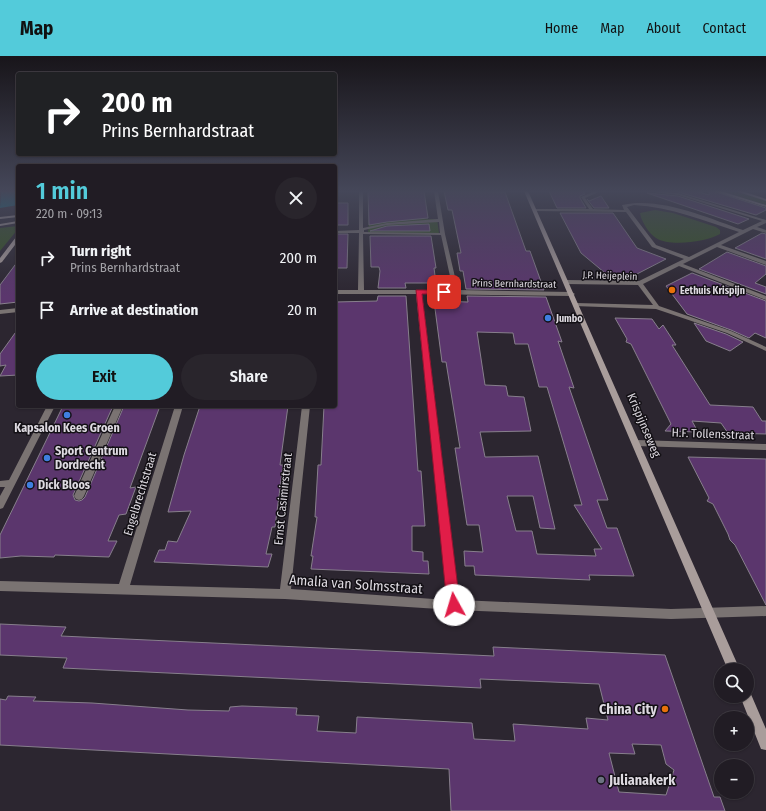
<!DOCTYPE html>
<meta charset="utf-8">
<style>
:root{--surface:#211c24;--page:#29252c;--text:#f1f3f6;--muted:#a2a1a6;--line:#3e3a41;--accent:#53cbda}
body{margin:0;font-family:"Fira Sans Condensed",sans-serif;background:var(--page);color:var(--text);height:100vh;display:flex;flex-direction:column;font-size:15px;white-space:nowrap}
*{box-sizing:border-box;margin:0}
p{font-size:13px;color:var(--muted)}
.icon{flex:none;width:22px;height:22px;fill:none;stroke:currentColor;stroke-width:2;stroke-linecap:round;stroke-linejoin:round}
.map{position:relative;flex:1;overflow:hidden}
.sheet{position:absolute;left:16px;top:108px;width:321px;height:244px;display:flex;flex-direction:column;background:var(--surface);border-radius:4px;box-shadow:0 1px 3px #0004,0 0 0 1px var(--line)}
.sheet>*{flex:none}
.hud{position:absolute;left:16px;top:16px;width:321px;height:84px;border-radius:4px;box-shadow:0 1px 3px #0004,0 0 0 1px var(--line);background:#202124;color:#fff;overflow:hidden}
.tools{position:absolute;left:714px;top:607px;display:grid;gap:8px}
.tools a{display:grid;place-items:center;width:40px;height:40px;border-radius:50%;background:var(--surface);box-shadow:0 1px 3px #0004,0 0 0 1px var(--line);font-size:20px}
.pin{position:absolute;display:grid;place-items:center;width:34px;height:34px;color:#fff;margin:-17px;border-radius:8px;box-shadow:0 2px 6px #0006}
.me{position:absolute;width:44px;margin:-22px;rotate:354deg;stroke-linejoin:round;filter:drop-shadow(0 0 3px #0008)}
.turn{display:flex;align-items:center;gap:14px;height:84px;padding:0 20px;font-size:18px}
.turn .icon{width:52px;height:52px;stroke-width:2.5}
.turn b{display:block;font-size:28px;line-height:34px}
.round{display:grid;place-items:center;flex:none;width:42px;height:42px;border-radius:21px;background:var(--page)}
.headline{display:flex;align-items:center;justify-content:space-between;height:68px;padding:0 20px}
h1{font-size:24px;font-weight:600;line-height:30px;color:var(--accent)}
.primary-button{display:flex;gap:8px;margin-top:auto;padding:8px 20px}
.primary-button a{flex:1;height:46px;border-radius:24px;background:var(--accent);color:#111;font-size:16px;font-weight:600;line-height:46px;text-align:center}
.primary-button a+a{background:var(--page);color:var(--text)}
ul{padding:0;list-style:none}
li{display:flex;align-items:center;gap:12px;height:52px;padding:0 20px}
li div{flex:1}
li b{display:block;font-size:15px}
li em{font-style:normal}
header{display:flex;align-items:center;gap:24px;box-sizing:border-box;height:56px;padding:0 20px;background:var(--accent);color:#111}
header strong{font-size:19px}
nav{display:flex;gap:22px;margin-inline-start:auto;font-size:14px}
.map>svg:first-child{display:block}
.green{fill:#365421}
.water{fill:#007f95}
.building{fill:#5b366d;stroke:#877f8c;fill-rule:evenodd}
.lines{fill:none;stroke-linecap:round;stroke-linejoin:round}
.street{fill:#7a7372;fill-rule:evenodd}
.secondary{fill:#a99d9b;fill-rule:evenodd}
.route{fill:#e11d48;stroke:#92132f}
.food-dot{fill:#e8710a;stroke:#131015;stroke-width:1.5}
.shop-dot{fill:#3f7fe0;stroke:#131015;stroke-width:1.5}
.worship-dot{fill:#6b7280;stroke:#131015;stroke-width:1.5}
.labels{text-anchor:middle;stroke-width:3;stroke-linejoin:round;paint-order:stroke}
.far-street-label{font-size:10px;fill:#dedae1;stroke:#131015}
.far-poi-label{font-size:10px;font-weight:bold;fill:#dedae1;stroke:#131015;text-anchor:start}
.street-label{font-size:12px;fill:#dedae1;stroke:#131015}
.poi-label{font-size:12px;font-weight:bold;fill:#dedae1;stroke:#131015;text-anchor:start}
.near-street-label{font-size:14px;fill:#dedae1;stroke:#131015}
.near-poi-label{font-size:14px;font-weight:bold;fill:#dedae1;stroke:#131015;text-anchor:end}
</style>
<header>
<strong>Map</strong>
<nav><a>Home</a><a>Map</a><a>About</a><a>Contact</a></nav>
</header>
<div class="map">
<svg width="766" height="755" viewBox="0 0 766 755">
<rect width="100%" height="100%" fill="#2c2630"/>
<!-- green -->
<path class="green" d="M722 135H735L766 144V149Z
M655 154 673 157 716 171 720 174V178C706 186 670 191 656 182 649 178 641 165 640 157Z
M369 163H437L439 177H368Z
M18 170V173L0 195V172Z"/>
<!-- water -->
<path class="water" d="M1 135H18V149L0 152Z"/>
<!-- building -->
<path class="building" d="M368 135H424L428 162 387 166 369 169Z
M444 135 505 136 526 195H530L544 234 466 233 463 215H460L457 197H461L457 178 452 154H448Z
M549 135H583L585 138 580 140V142L586 152H557Z
M672 135H696L709 139V135H713L766 152V154L756 159 678 136Z
M647 137 678 140 749 163 738 168Z
M601 140 609 152H594L587 143 589 145Z
M336 147H348V169H335Z
M560 157H613L637 192 666 203 635 219 605 217 581 197Z
M429 168 430 175H370L387 170Z
M762 177 766 178V203L735 192Z
M337 178H348L347 212H335Z
M370 180H431L436 212H434L436 227H405L406 232H378L380 215 379 211H371Z
M727 196 766 210V218L755 227 766 231V238L699 213Z
M18 205V246L0 248V229Z
M692 217 766 245V282L755 277 749 282 731 274 687 258 666 230Z
M378 240H406L417 401 418 415H421L425 470H412V495L423 496V505H428L429 518 311 513 313 500H311L317 461H315L316 444 318 409H321L324 350H335V246L377 245Z
M467 240 546 241 562 286 558 285 574 332 569 331 608 444H597L607 472H617L634 520 589 519 590 524 475 519 474 510H465L464 495 483 496 479 469H467L455 392H460L446 306H442L434 245 468 246ZM477 276 513 277 515 288H528L539 331H547L582 449H574L602 493H594L596 500 537 498 532 475H516L507 440H533L540 472 555 473 538 400 485 401 480 376 531 375 524 341 508 340 506 330 485 329Z
M615 262 652 263 659 273 663 269 676 289H672L710 349 753 351 762 365H766V378L728 377 721 367 692 365 698 376 665 375 671 368 631 288 626 286 627 283Z
M694 267 726 278 743 286 730 295 706 285Z
M18 273V319L0 320 6 309 0 310V298Z
M63 350H113L73 439 75 444 79 445 82 444 85 441 124 350H160L130 432 136 431 126 458 119 459 108 485H117L109 501 55 499 54 501 21 500 0 502V479Z
M200 350H288L280 409H283L275 471H272L266 498H272L268 511 154 506 159 494H165L168 485 177 486 191 455 168 456 184 399Z
M688 401 766 403V549L735 489 730 484 728 478 713 448 707 445 709 442Z
M0 568 66 571 61 580 494 600 493 591 665 599 714 741H720L725 755H451L449 713 0 689V643L6 644 8 640 36 641 33 645 92 647 188 654 229 655 230 651 242 650 297 652 296 659 319 660 317 675 356 677 357 661 472 667 474 683 515 685 513 668 588 673 586 662 608 664 599 628 480 623 481 632 63 612 67 602 0 599ZM632 688 661 689 666 708 674 714 666 739 619 736 609 697 635 698Z"/>
<g class="lines">
<!-- street -->
<path class="street" d="M359 135H363V172L387 167 438 163 434 135H438L445 178 458 234 572 236 575 238 572 240 422 238 459 544 671 553 766 550V560L671 563 454 554 285 543 0 535V525L119 528 175 350H183L130 529 280 533 302 350H310L291 533 448 544 416 238H335V234H358L359 177H335V175L359 174ZM439 166 440 177 364 176V174L387 169ZM363 178 441 179 453 234H364Z
M595 135H601L585 142 593 153 624 154 622 149C660 140 708 162 743 174L762 165 678 139 645 135 678 137 766 164V167L757 171 766 174V177L753 173 721 189 766 205V209L717 191 683 208 766 240V244L679 210 643 228 659 250 731 275 766 291V295L727 277 656 253 574 250V248L576 247 653 249 638 229 566 228 563 226 566 224 639 225 684 203 652 191 626 156 535 155 533 154 535 153H589L581 141ZM634 149C671 151 705 165 739 176L689 201 656 189 627 151Z
M18 252V256L0 258V254Z
M47 350H55L3 452 0 453V440L5 431H0V425L9 424Z
M115 350H123L84 440 82 443 79 444 76 443 74 440Z
M636 384 766 388V394L636 390 632 387Z"/>
<!-- secondary -->
<path class="secondary" d="M524 135H528L740 614H728Z
M714 135H721L766 149V151Z
M735 135H742L766 143V145Z
M18 159V161L0 163V161Z
M18 165V167L0 170V168Z
M16 181H18V185L2 206 0 207V202Z
M747 634 750 636 766 673V694L761 693 740 640H747Z"/>
</g>
<!-- sky -->
<linearGradient id="sky" x2="0" y2="1"><stop stop-color="#18151a"/><stop offset="0.56" stop-color="#454759"/><stop offset="1" stop-color="#454759" stop-opacity="0"/></linearGradient>
<rect width="766" height="241" fill="url(#sky)"/>
<!-- route -->
<path class="route" d="M416 234H444L447 236 444 238H422L460 549 458 553 454 555 449 553 447 549Z"/>
<!-- markers -->
<g class="food-dot">
<circle cx="672" cy="234" r="4"/>
<circle cx="665" cy="653" r="4"/>
</g>
<g class="shop-dot">
<circle cx="548" cy="262" r="4"/>
<circle cx="67" cy="359" r="4"/>
<circle cx="47" cy="402" r="4"/>
<circle cx="30" cy="429" r="4"/>
</g>
<circle class="worship-dot" cx="601" cy="724" r="4"/>
<g class="labels">
<!-- far-street labels -->
<g class="far-street-label">
<text transform="translate(610 219) rotate(2)" y="4">J.P. Heijeplein</text>
<text transform="translate(514 227) rotate(1)" y="4">Prins Bernhardstraat</text>
</g>
<!-- far-poi labels -->
<g class="far-poi-label">
<text x="680" y="238">Eethuis Krispijn</text>
<text x="556" y="266">Jumbo</text>
</g>
<!-- street labels -->
<g class="street-label">
<text transform="translate(644 369) rotate(67)" y="4">Krispijnseweg</text>
<text transform="translate(713 378) rotate(2)" y="4">H.F. Tollensstraat</text>
<text transform="translate(140 438) rotate(-73)" y="4">Engelbrechtstraat</text>
<text transform="translate(283 443) rotate(-84)" y="4">Ernst Casimirstraat</text>
</g>
<!-- poi labels -->
<g class="poi-label">
<text x="67" y="376" text-anchor="middle">Kapsalon Kees Groen</text>
<text x="55" y="399">Sport Centrum<tspan x="55" dy="14">Dordrecht</tspan></text>
<text x="38" y="433">Dick Bloos</text>
</g>
<!-- near-street labels -->
<g class="near-street-label">
<text transform="translate(356 528) rotate(4)" y="5">Amalia van Solmsstraat</text>
</g>
<!-- near-poi labels -->
<g class="near-poi-label">
<text x="657" y="658">China City</text>
<text x="609" y="729" text-anchor="start">Julianakerk</text>
</g>
</g>
</svg>
<div class="tools">
<a><svg class="icon" aria-label="search" viewBox="0 0 24 24"><circle cx="10" cy="10" r="6"/><path d="M15 15l6 6"/></svg></a>
<a>+</a>
<a>−</a>
</div>
<div class="pin" style="left:444px;top:236px;background:#d93025"><svg class="icon" aria-label="arrive" viewBox="0 0 24 24"><path d="M6 21V4h12l-3 4 3 4H6"/></svg></div>
<svg class="me" style="left:454px;top:549px" viewBox="-20 -20 40 40"><circle r="19" fill="#fff"/><path d="M0-13L10 11 0 6-10 11z" fill="#e11d48"/></svg>
<div class="hud">
<div class="turn"><svg class="icon" aria-label="right" viewBox="0 0 24 24"><path d="M7 20v-9h11M14 6l5 5-5 5"/></svg><div><b>200 m</b>Prins Bernhardstraat</div></div>
</div>
<section class="sheet">
<div class="headline"><div><h1>1 min</h1><p>220 m · 09:13</p></div><a class="round"><svg class="icon" aria-label="close" viewBox="0 0 24 24"><path d="M6 6l12 12M18 6L6 18"/></svg></a></div>
<ul>
<li><svg class="icon" aria-label="right" viewBox="0 0 24 24"><path d="M7 20v-9h11M14 6l5 5-5 5"/></svg><div><b>Turn right</b><p>Prins Bernhardstraat</p></div><em>200 m</em></li>
<li><svg class="icon" aria-label="arrive" viewBox="0 0 24 24"><path d="M6 21V4h12l-3 4 3 4H6"/></svg><div><b>Arrive at destination</b></div><em>20 m</em></li>
</ul>
<div class="primary-button"><a>Exit</a><a>Share</a></div>
</section>
</div>
